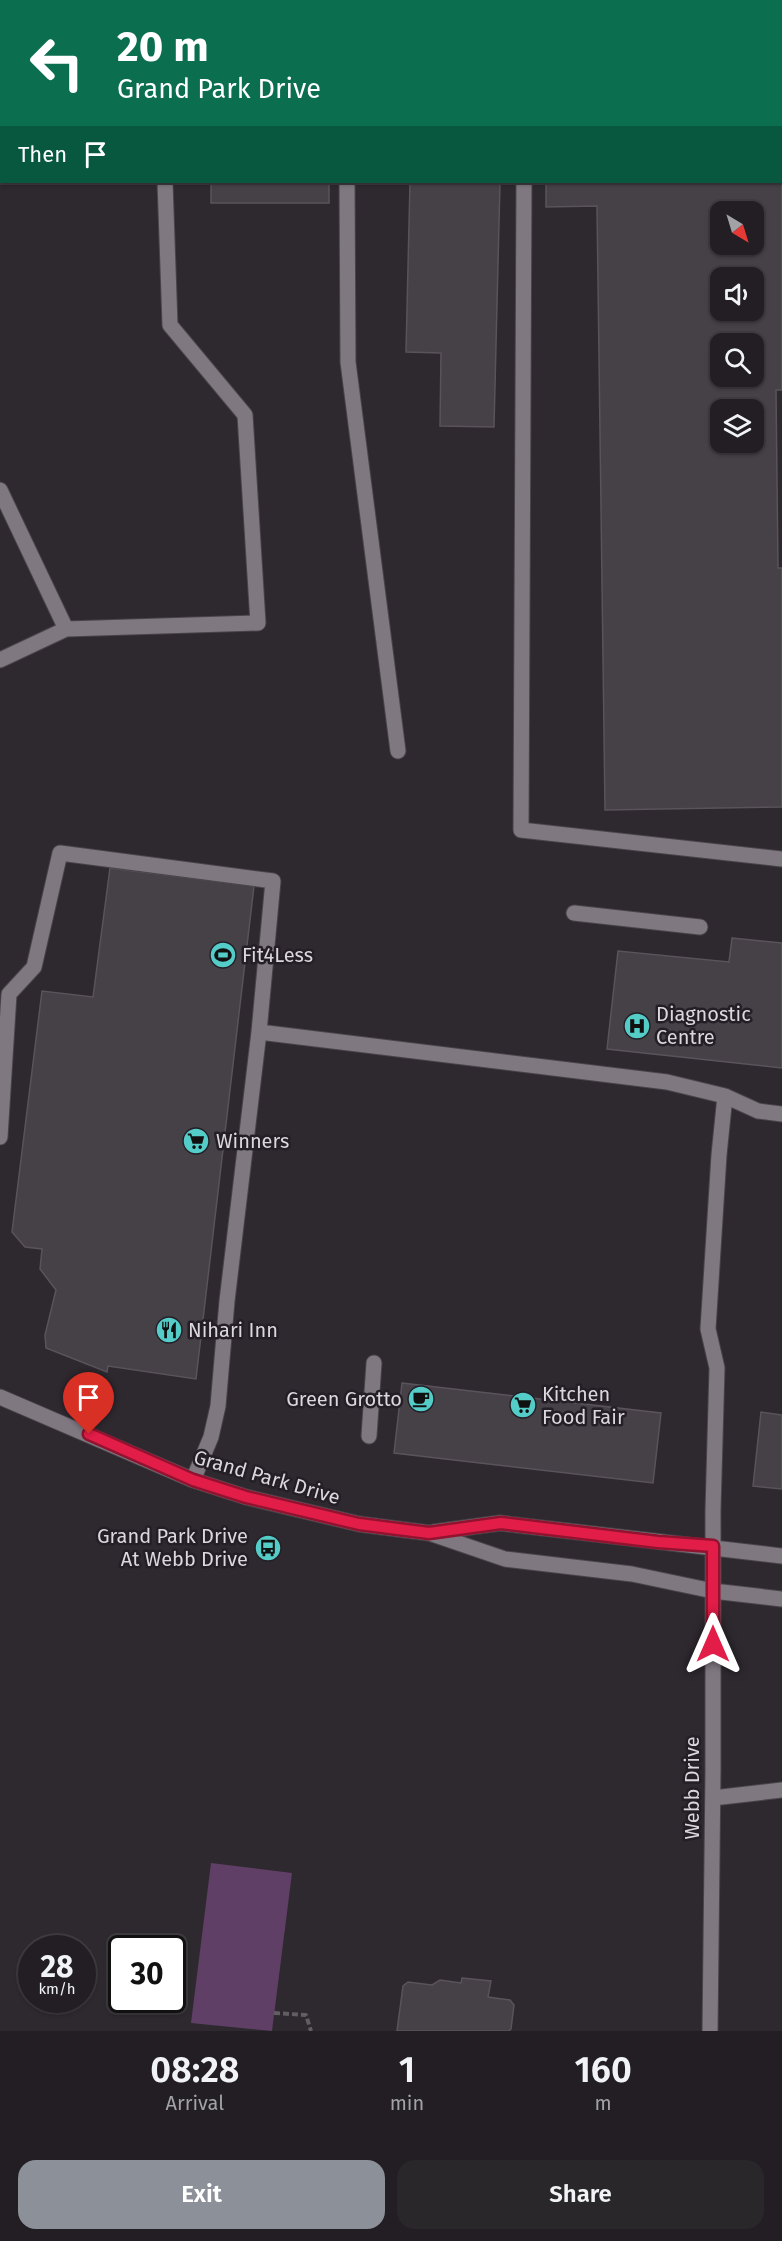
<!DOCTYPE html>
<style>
:root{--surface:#221e23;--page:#2a272b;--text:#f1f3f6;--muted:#a2a2a6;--line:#3f3c41;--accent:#8c9099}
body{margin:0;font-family:"Fira Sans",sans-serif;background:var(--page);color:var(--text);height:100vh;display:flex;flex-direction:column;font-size:22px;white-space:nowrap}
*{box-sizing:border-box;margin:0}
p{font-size:20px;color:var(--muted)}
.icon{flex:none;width:33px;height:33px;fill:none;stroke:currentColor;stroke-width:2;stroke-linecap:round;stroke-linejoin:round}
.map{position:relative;height:2031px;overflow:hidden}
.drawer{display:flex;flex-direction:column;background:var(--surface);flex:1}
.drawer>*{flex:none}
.banner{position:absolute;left:0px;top:0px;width:783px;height:183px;box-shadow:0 2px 4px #0004,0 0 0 2px var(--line);background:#0b6e4f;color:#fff;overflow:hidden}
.needle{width:39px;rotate:142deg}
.tools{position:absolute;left:710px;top:201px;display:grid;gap:12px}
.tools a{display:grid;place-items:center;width:54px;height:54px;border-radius:12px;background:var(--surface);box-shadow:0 2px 4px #0004,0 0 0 2px var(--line);font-size:30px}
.speed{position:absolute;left:18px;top:1935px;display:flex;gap:12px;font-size:30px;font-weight:700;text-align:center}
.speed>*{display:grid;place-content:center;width:78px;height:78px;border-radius:50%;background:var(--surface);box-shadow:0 2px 4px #0004,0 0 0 2px var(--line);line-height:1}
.speed small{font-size:15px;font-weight:400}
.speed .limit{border:3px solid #111;border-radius:9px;background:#fff;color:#111}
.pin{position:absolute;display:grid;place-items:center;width:51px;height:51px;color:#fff;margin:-62px -26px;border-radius:50% 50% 50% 0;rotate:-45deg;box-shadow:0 0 6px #0007}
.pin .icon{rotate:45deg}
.me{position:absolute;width:66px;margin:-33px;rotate:0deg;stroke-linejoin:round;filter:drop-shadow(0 0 4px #0008)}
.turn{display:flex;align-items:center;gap:21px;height:126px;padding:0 18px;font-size:27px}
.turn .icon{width:78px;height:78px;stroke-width:2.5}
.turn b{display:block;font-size:42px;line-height:51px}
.then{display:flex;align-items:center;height:57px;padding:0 18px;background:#0003;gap:12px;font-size:22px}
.eta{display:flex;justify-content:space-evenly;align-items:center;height:102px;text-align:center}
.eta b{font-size:36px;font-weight:600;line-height:42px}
.cta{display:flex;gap:12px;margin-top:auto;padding:12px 18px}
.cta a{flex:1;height:69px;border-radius:18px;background:var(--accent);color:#fff;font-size:24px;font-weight:600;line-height:69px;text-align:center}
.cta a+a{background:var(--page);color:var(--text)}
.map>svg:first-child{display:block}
.green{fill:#603f67}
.building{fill:#464047;stroke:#5a535b;stroke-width:1.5;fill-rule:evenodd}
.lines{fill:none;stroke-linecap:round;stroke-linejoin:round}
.minor-casing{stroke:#49444a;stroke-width:17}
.path{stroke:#625d63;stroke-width:4;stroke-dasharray:6 3;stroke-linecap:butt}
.minor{stroke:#807881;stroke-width:15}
.route-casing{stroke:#92132f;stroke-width:15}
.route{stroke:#e11d48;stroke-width:10}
.labels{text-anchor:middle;stroke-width:5;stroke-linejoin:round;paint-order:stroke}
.poi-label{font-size:20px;fill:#dbd7dc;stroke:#241f26;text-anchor:start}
.street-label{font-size:20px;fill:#dbd7dc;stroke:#241f26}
</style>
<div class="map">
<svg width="782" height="2031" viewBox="0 0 782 2031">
<rect width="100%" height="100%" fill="#2e282f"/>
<!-- green -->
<path class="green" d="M211 1863 292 1873 272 2031 191 2023Z"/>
<!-- building -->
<path class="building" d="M782 141V390H776L778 568H782V807L605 810 597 206 546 207V182H782ZM720 212H753V244H720ZM720 278H753V310H720ZM720 344H753V376H720ZM720 410H753V442H720Z
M211 182H329V203H211Z
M410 182H500L494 427 440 426 441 353 406 352Z
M110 868 254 886 196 1379 108 1366 107 1372 46 1348 45 1335 56 1290 40 1269 42 1249 25 1247 12 1232 42 991 93 997Z
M732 938 782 943V1068L607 1049 618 951 729 962Z
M402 1383 661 1413 653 1483 394 1453Z
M761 1412 782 1415V1489L753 1486Z
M462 1978 491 1981 488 1997 510 2000 514 2005 511 2029 509 2031H397L403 1986 408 1982 432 1985 440 1980 461 1983Z"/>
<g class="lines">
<defs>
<path id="minor" d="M158 0V2
M345 0V2
M531 2V0
M347 182 348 362 398 751
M524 182 521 830 782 859
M0 490 66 629 258 623 245 415 170 325 165 182
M0 660 66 629
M574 913 700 927
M259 1032 667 1082 725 1096 758 1111 782 1114
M0 1137 9 994 34 967 60 853 273 881 259 1032 227 1301 218 1406 211 1437 193 1480
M0 1397 193 1480 246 1497 359 1524 429 1533 505 1559 632 1574 713 1591 782 1599
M369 1436 374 1363
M434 1532 500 1523 782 1556
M713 1798 782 1790
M710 2031 713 1770V1510L717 1368 708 1329 719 1155 725 1096"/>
</defs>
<!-- minor casing -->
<use href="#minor" class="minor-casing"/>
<!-- path -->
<path class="path" d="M274 2013 306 2015 311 2031"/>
<!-- minor -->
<use href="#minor" class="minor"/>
</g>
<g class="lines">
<defs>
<path id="route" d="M89 1434 193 1480 246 1497 359 1524 429 1533 501 1523 658 1542 713 1546V1644"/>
</defs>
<!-- route casing -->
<use href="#route" class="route-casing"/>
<!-- route -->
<use href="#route" class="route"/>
</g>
<!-- icons -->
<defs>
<symbol id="stadium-disc" viewBox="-11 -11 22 22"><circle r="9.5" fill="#54cdc8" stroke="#241f26"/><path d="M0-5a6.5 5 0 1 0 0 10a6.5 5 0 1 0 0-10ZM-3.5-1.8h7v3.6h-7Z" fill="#111"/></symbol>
<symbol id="hospital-disc" viewBox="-11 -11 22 22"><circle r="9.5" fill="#54cdc8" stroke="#241f26"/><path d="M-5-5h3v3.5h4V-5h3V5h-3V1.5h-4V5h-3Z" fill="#111"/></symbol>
<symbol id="supermarket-disc" viewBox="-11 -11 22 22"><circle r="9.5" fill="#54cdc8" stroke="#241f26"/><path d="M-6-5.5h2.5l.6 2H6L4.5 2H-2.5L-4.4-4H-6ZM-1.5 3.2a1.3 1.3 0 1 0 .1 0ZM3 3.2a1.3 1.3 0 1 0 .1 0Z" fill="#111"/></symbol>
<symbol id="restaurant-disc" viewBox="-11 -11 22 22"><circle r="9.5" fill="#54cdc8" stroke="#241f26"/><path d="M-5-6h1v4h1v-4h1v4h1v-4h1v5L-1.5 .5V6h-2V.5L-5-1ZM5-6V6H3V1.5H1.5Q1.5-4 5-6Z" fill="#111"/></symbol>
<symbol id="cafe-disc" viewBox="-11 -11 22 22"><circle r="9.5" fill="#54cdc8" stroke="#241f26"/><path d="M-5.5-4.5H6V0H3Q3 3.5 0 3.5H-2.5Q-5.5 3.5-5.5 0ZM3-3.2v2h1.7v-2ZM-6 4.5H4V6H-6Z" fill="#111"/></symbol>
<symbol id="bus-disc" viewBox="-11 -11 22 22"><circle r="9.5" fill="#54cdc8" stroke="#241f26"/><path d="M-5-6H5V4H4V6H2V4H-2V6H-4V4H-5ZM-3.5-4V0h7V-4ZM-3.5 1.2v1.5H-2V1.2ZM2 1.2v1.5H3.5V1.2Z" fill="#111"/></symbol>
</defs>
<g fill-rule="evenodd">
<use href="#stadium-disc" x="208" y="940" width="30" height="30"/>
<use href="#hospital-disc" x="622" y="1011" width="30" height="30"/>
<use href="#supermarket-disc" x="181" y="1126" width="30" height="30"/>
<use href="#restaurant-disc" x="154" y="1315" width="30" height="30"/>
<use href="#cafe-disc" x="406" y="1384" width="30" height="30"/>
<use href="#supermarket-disc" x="508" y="1390" width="30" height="30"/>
<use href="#bus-disc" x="253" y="1533" width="30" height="30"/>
</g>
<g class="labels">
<!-- poi labels -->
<g class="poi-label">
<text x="242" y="962">Fit4Less</text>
<text x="656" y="1021">Diagnostic<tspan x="656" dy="23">Centre</tspan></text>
<text x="216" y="1148">Winners</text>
<text x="188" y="1337">Nihari Inn</text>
<text x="542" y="1401">Kitchen<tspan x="542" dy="23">Food Fair</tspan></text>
<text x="402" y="1406" text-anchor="end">Green Grotto</text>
<text x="248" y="1543" text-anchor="end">Grand Park Drive<tspan x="248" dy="23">At Webb Drive</tspan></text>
</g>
<!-- street labels -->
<g class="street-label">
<text transform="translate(267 1477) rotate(16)" y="7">Grand Park Drive</text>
<text transform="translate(692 1788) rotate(-90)" y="7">Webb Drive</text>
</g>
</g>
</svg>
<div class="tools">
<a><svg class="needle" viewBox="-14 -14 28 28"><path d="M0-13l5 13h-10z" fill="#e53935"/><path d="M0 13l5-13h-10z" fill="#a2a2a6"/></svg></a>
<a><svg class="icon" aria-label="sound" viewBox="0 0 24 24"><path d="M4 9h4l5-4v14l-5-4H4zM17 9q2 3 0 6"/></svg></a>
<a><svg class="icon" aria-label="search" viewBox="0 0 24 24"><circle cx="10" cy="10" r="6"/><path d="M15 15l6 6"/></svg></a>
<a><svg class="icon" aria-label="layers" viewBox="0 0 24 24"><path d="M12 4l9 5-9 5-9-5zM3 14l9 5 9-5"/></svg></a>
</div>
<div class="speed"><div>28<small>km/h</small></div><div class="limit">30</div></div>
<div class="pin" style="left:89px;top:1434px;background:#d93025"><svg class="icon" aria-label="arrive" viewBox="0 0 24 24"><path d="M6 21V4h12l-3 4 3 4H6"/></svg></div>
<svg class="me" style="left:713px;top:1644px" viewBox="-20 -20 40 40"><path d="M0-17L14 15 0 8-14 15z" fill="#e11d48" stroke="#fff" stroke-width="4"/></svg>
<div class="banner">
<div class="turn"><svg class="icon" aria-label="left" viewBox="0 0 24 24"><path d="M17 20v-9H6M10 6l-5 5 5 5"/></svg><div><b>20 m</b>Grand Park Drive</div></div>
<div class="then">Then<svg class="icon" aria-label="arrive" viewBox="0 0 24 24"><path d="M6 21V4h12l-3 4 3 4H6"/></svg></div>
</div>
</div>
<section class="drawer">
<div class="eta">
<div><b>08:28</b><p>Arrival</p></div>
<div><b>1</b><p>min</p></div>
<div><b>160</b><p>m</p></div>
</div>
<div class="cta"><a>Exit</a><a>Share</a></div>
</section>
